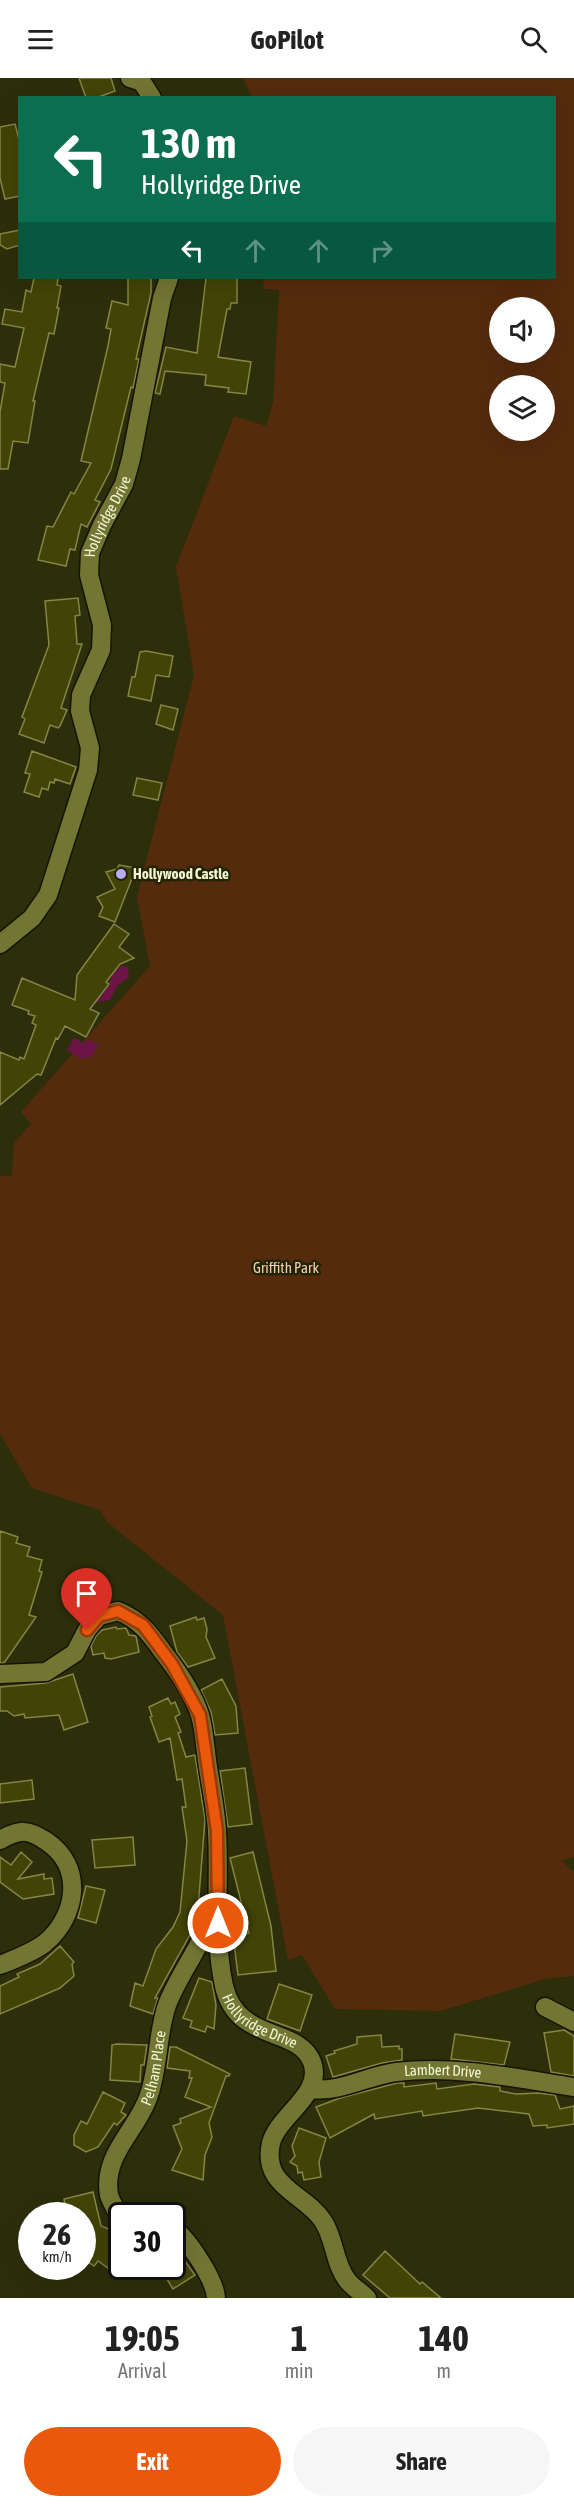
<!DOCTYPE html>
<style>
:root{--surface:#fff;--page:#f6f6f6;--text:#222;--muted:#767676;--accent:#ea580c}
body{margin:0;font-family:"Asap Condensed",sans-serif;background:var(--page);color:var(--text);height:100vh;display:flex;flex-direction:column;font-size:22px;white-space:nowrap}
*{box-sizing:border-box;margin:0}
p{font-size:20px;color:var(--muted)}
.icon{flex:none;width:33px;height:33px;fill:none;stroke:currentColor;stroke-width:2;stroke-linecap:round;stroke-linejoin:round}
.map{position:relative;height:2220px;overflow:hidden}
.details{display:flex;flex-direction:column;background:var(--surface);flex:1}
.details>*{flex:none}
.banner{position:absolute;left:18px;top:18px;width:538px;height:183px;border-radius:0px;box-shadow:0 6px 24px #0002;background:#0b6e4f;color:#fff;overflow:hidden}
.fabs{position:absolute;left:489px;top:219px;display:grid;gap:12px}
.fabs a{display:grid;place-items:center;width:66px;height:66px;border-radius:50%;background:var(--surface);box-shadow:0 6px 24px #0002;font-size:30px}
.speed{position:absolute;left:18px;top:2124px;display:flex;gap:12px;font-size:30px;font-weight:700;text-align:center}
.speed>*{display:grid;place-content:center;width:78px;height:78px;border-radius:50%;background:var(--surface);box-shadow:0 6px 24px #0002;line-height:1}
.speed small{font-size:15px;font-weight:400}
.speed .limit{border:3px solid #111;border-radius:9px;background:#fff;color:#111}
.pin{position:absolute;display:grid;place-items:center;width:51px;height:51px;color:#fff;margin:-62px -26px;border-radius:50% 50% 50% 0;rotate:-45deg;box-shadow:0 0 6px #0007}
.pin .icon{rotate:45deg}
.me{position:absolute;width:66px;margin:-33px;rotate:0deg;stroke-linejoin:round;filter:drop-shadow(0 0 4px #0008)}
.turn{display:flex;align-items:center;gap:21px;height:126px;padding:0 24px;font-size:27px}
.turn .icon{width:78px;height:78px;stroke-width:2.5}
.turn b{display:block;font-size:42px;line-height:51px}
.lanes{display:flex;align-items:center;height:57px;padding:0 24px;background:#0003;justify-content:center;gap:30px;direction:ltr}
.lanes .off{opacity:.35}
.eta{display:flex;justify-content:space-evenly;align-items:center;height:102px;text-align:center}
.eta b{font-size:36px;font-weight:700;line-height:42px}
.action{display:flex;gap:12px;margin-top:auto;padding:12px 24px}
.action a{flex:1;height:69px;border-radius:36px;background:var(--accent);color:#fff;font-size:24px;font-weight:700;line-height:69px;text-align:center}
.action a+a{background:var(--page);color:var(--text)}
header{display:flex;justify-content:space-between;align-items:center;height:78px;padding:0 24px;background:var(--surface);font-size:27px;font-weight:700}
.map>svg:first-child{display:block}
.green{fill:#552b0d;fill-rule:evenodd}
.water{fill:#6b1445}
.building{fill:#424407;stroke:#838644;stroke-width:1.5}
.lines{fill:none;stroke-linecap:round;stroke-linejoin:round}
.minor-casing{stroke:#151503;stroke-width:21}
.minor{stroke:#727633;stroke-width:18}
.route-casing{stroke:#983908;stroke-width:15}
.route{stroke:#ea580c;stroke-width:10}
.poi-dot{fill:#b8abf7;stroke:#232401;stroke-width:2}
.labels{text-anchor:middle;stroke-width:5;stroke-linejoin:round;paint-order:stroke}
.street-label{font-size:15px;fill:#f3f6d4;stroke:#232401}
.poi-label{font-size:15px;font-weight:bold;fill:#f3f6d4;stroke:#232401;text-anchor:start}
.park-label{font-size:15px;fill:#faccb1;stroke:#232401}
</style>
<header><svg class="icon" aria-label="menu" viewBox="0 0 24 24"><path d="M4 6h16M4 12h16M4 18h16"/></svg>GoPilot<svg class="icon" aria-label="search" viewBox="0 0 24 24"><circle cx="10" cy="10" r="6"/><path d="M15 15l6 6"/></svg></header>
<div class="map">
<svg width="574" height="2220" viewBox="0 0 574 2220">
<rect width="100%" height="100%" fill="#2d2e0a"/>
<!-- green -->
<path class="green" d="M243 0H574V1779L562 1783 574 1794V1898L545 1901 441 1933 335 1931 302 1877 288 1882 223 1537 107 1444 100 1432 32 1410 0 1356V1098H12L14 1065 31 1046 21 1034 150 888 137 819 194 597 176 489 234 338 266 348 273 325 279 212 263 211 264 200H555V20L252 19ZM500 230H544V274H500ZM500 308H544V352H500Z"/>
<!-- water -->
<path class="water" d="M122 888 128 889 129 899 117 908 110 922 90 925 102 918 115 893Z
M74 959 84 966 87 961 99 967 92 978 82 981 67 972Z"/>
<!-- building -->
<path class="building" d="M79 0H111L115 13 96 20H86Z
M15 46 20 65V118L5 121 0 100V49Z
M20 152V167L7 171 0 167V156Z
M34 200H58L57 207 61 208 57 230H59L54 256 49 255 33 323H35L28 365 13 363 8 391H0V334L5 305 0 304V286L15 289 24 250 2 246 5 231 22 234 26 212 31 214Z
M128 200H151V215L136 281H139L133 310 131 309 111 391 95 422 100 424 87 449 81 446 75 472 70 471 66 488 38 482 47 448 53 449 71 414 74 416 91 385 81 383 108 268 111 251 106 250 112 223 128 227Z
M206 200H237V225H231L230 231H227L218 279 251 284 246 316 228 314 229 310 205 307 206 297 165 293 160 316 155 315 166 269 197 275Z
M78 520 80 537 75 538 77 566H82L61 630 67 632 60 648 58 650 50 647 44 665 19 656 25 641 22 639 49 567 45 523Z
M146 573 173 578 169 599 156 597 151 623 128 618 132 599H135L140 574Z
M161 627 178 631 173 652 156 646Z
M32 673 76 689 70 706 55 701 54 705 50 704 48 712 42 710 39 719 24 714 30 696 25 695Z
M137 700 162 705 158 722 133 717Z
M119 787 136 790 115 844 99 838 103 829 97 819 115 811 106 794 117 791Z
M114 846 129 856 119 869 134 880 120 886 106 904 109 906 90 931 99 935 86 959 65 948 58 961 56 960 41 997 37 996 0 1027V974L19 982 20 979 24 981 36 947 32 945 35 938 28 936 29 933 12 927 22 900 75 922 77 897Z
M0 1453 18 1459 16 1465 30 1469 27 1478 42 1482 39 1493 42 1494 29 1537 36 1539 4 1585H0Z
M196 1539 197 1542 204 1540 207 1551 206 1559 215 1580 188 1589 177 1574 170 1548Z
M116 1549 117 1551 126 1550 129 1557 136 1558 139 1574 111 1581 105 1580 104 1575 93 1577 91 1568 96 1558 102 1552Z
M73 1596 88 1644 64 1652 59 1637 25 1640 24 1636 14 1638 7 1633H0V1609L46 1605Z
M222 1601 236 1628 238 1655 215 1657 211 1634 201 1612Z
M168 1620 171 1626 175 1624 180 1636 175 1639 181 1654 178 1655 186 1679 195 1677 205 1741 197 1844 155 1920H158L153 1936 130 1928 135 1905 143 1908 156 1871 173 1849 180 1834 187 1763 182 1729H186L182 1701 177 1702 170 1660 159 1664 150 1639 152 1638 149 1629Z
M245 1690 252 1746 228 1749 220 1693Z
M32 1702 34 1721 0 1725V1706Z
M133 1759 135 1787 95 1790 92 1762Z
M21 1774 32 1784 18 1801 44 1796V1801L52 1800 54 1816 23 1821 0 1804V1779L11 1787Z
M253 1774 271 1848 276 1893 238 1897 233 1857 249 1855 230 1780Z
M86 1808 105 1812 96 1845 78 1840Z
M60 1868 74 1884 72 1886 74 1898 60 1910 0 1936V1908L19 1899 17 1896 40 1886Z
M199 1900 212 1904 216 1927 214 1951 207 1948 205 1954 190 1949 192 1943 183 1940Z
M279 1906 312 1917 300 1953 267 1941Z
M564 1952 574 1958V1998L551 1994 544 1955Z
M455 1956 510 1964 504 1987 451 1981Z
M381 1957 382 1969 399 1968V1971H402V1982L382 1985 333 1999 326 1978 335 1975 334 1973 357 1966V1959Z
M117 1966 147 1967 144 1987H141L140 2004 110 2002 112 1967Z
M170 1969H176L230 1996 229 1998H226L209 2045 212 2059 205 2077 203 2102 172 2092 182 2071 173 2048 181 2045 180 2041 211 2029 185 2019 192 2000H189L190 1993 167 1990Z
M397 2005H404V2009L436 2005 437 2011 474 2006 500 2009V2013L516 2016 538 2015 555 2017 560 2031 574 2028V2046L547 2050V2047L533 2048 529 2036 478 2030 423 2038 422 2033 375 2041 374 2036 330 2060 316 2029 340 2020Z
M103 2014 125 2025 121 2034 126 2037 117 2047 114 2045 98 2069 86 2074 74 2067V2057L81 2043 87 2046Z
M299 2050 326 2060 319 2084 321 2099 304 2102 302 2094 298 2095 297 2088 290 2084 295 2078 292 2068Z
M93 2114 101 2148 122 2156V2189L112 2193 98 2183 94 2188 82 2180V2138H67L64 2121Z
M172 2165 195 2197 173 2211 159 2188H172Z
M385 2173 420 2206 422 2204 441 2220H390L363 2197Z"/>
<g class="lines">
<defs>
<g id="minor">
<path d="M130 0 142 4 152 20"/>
<path id="s1" d="M0 866 32 840 48 817 88 692 90 670 80 633 81 617 101 572 102 547 89 497 90 475 102 447 124 406 131 381 162 220 169 200"/>
<path id="s2" d="M0 1596 46 1594 75 1575 87 1552 99 1538 118 1533C140 1542 150 1556 163 1574 177 1592 193 1615 200 1637 204 1651 205 1668 207 1682 210 1706 216 1730 217 1754 220 1805 213 1857 224 1908 237 1965 298 1948 312 1984 324 2016 279 2036 271 2065 261 2109 306 2116 323 2143 335 2161 334 2185 347 2202 352 2209 361 2214 367 2220"/>
<path d="M0 1762C20 1751 28 1751 46 1763 84 1788 78 1837 45 1865 32 1875 15 1881 0 1887"/>
<path d="M545 1929 574 1944"/>
<path id="s3" d="M311 2011C339 2015 367 1998 396 1994 456 1987 515 2000 574 2009"/>
<path id="s4" d="M122 2139 119 2138C116 2131 111 2124 109 2117 102 2076 138 2052 149 2017 159 1988 157 1956 167 1927 176 1903 194 1878 205 1854L210 1848 218 1845"/>
<path d="M172 2149C187 2160 215 2201 216 2220"/>
</g>
</defs>
<!-- minor casing -->
<use href="#minor" class="minor-casing"/>
<!-- minor -->
<use href="#minor" class="minor"/>
</g>
<g class="lines">
<defs>
<path id="route" d="M87 1552 99 1538 118 1533 143 1547 172 1586 200 1637 217 1753 218 1845"/>
</defs>
<!-- route casing -->
<use href="#route" class="route-casing"/>
<!-- route -->
<use href="#route" class="route"/>
</g>
<!-- markers -->
<circle class="poi-dot" cx="121" cy="796" r="6"/>
<g class="labels">
<!-- street labels -->
<g class="street-label">
<text dy="5" stroke="none"><textPath href="#s1" startOffset="465">Hollyridge Drive</textPath></text>
<text dy="5" stroke="none"><textPath href="#s2" startOffset="606">Hollyridge Drive</textPath></text>
<text dy="5" stroke="none"><textPath href="#s4" startOffset="164">Pelham Place</textPath></text>
<text dy="5" stroke="none"><textPath href="#s3" startOffset="134">Lambert Drive</textPath></text>
</g>
<!-- poi labels -->
<g class="poi-label">
<text x="133" y="801">Hollywood Castle</text>
</g>
<!-- park labels -->
<g class="park-label">
<text x="286" y="1195">Griffith Park</text>
</g>
</g>
</svg>
<div class="fabs">
<a><svg class="icon" aria-label="sound" viewBox="0 0 24 24"><path d="M4 9h4l5-4v14l-5-4H4zM17 9q2 3 0 6"/></svg></a>
<a><svg class="icon" aria-label="layers" viewBox="0 0 24 24"><path d="M12 4l9 5-9 5-9-5zM3 14l9 5 9-5"/></svg></a>
</div>
<div class="speed"><div>26<small>km/h</small></div><div class="limit">30</div></div>
<div class="pin" style="left:87px;top:1552px;background:#d93025"><svg class="icon" aria-label="arrive" viewBox="0 0 24 24"><path d="M6 21V4h12l-3 4 3 4H6"/></svg></div>
<svg class="me" style="left:218px;top:1845px" viewBox="-20 -20 40 40"><circle r="17" fill="#ea580c" stroke="#fff" stroke-width="3"/><path d="M0-11L8 9 0 5-8 9z" fill="#fff"/></svg>
<div class="banner">
<div class="turn"><svg class="icon" aria-label="left" viewBox="0 0 24 24"><path d="M17 20v-9H6M10 6l-5 5 5 5"/></svg><div><b>130 m</b>Hollyridge Drive</div></div>
<div class="lanes"><svg class="icon" aria-label="left" viewBox="0 0 24 24"><path d="M17 20v-9H6M10 6l-5 5 5 5"/></svg><svg class="icon off" aria-label="ahead" viewBox="0 0 24 24"><path d="M12 20V5M6 11l6-6 6 6"/></svg><svg class="icon off" aria-label="ahead" viewBox="0 0 24 24"><path d="M12 20V5M6 11l6-6 6 6"/></svg><svg class="icon off" aria-label="right" viewBox="0 0 24 24"><path d="M7 20v-9h11M14 6l5 5-5 5"/></svg></div>
</div>
</div>
<section class="details">
<div class="eta">
<div><b>19:05</b><p>Arrival</p></div>
<div><b>1</b><p>min</p></div>
<div><b>140</b><p>m</p></div>
</div>
<div class="action"><a>Exit</a><a>Share</a></div>
</section>
